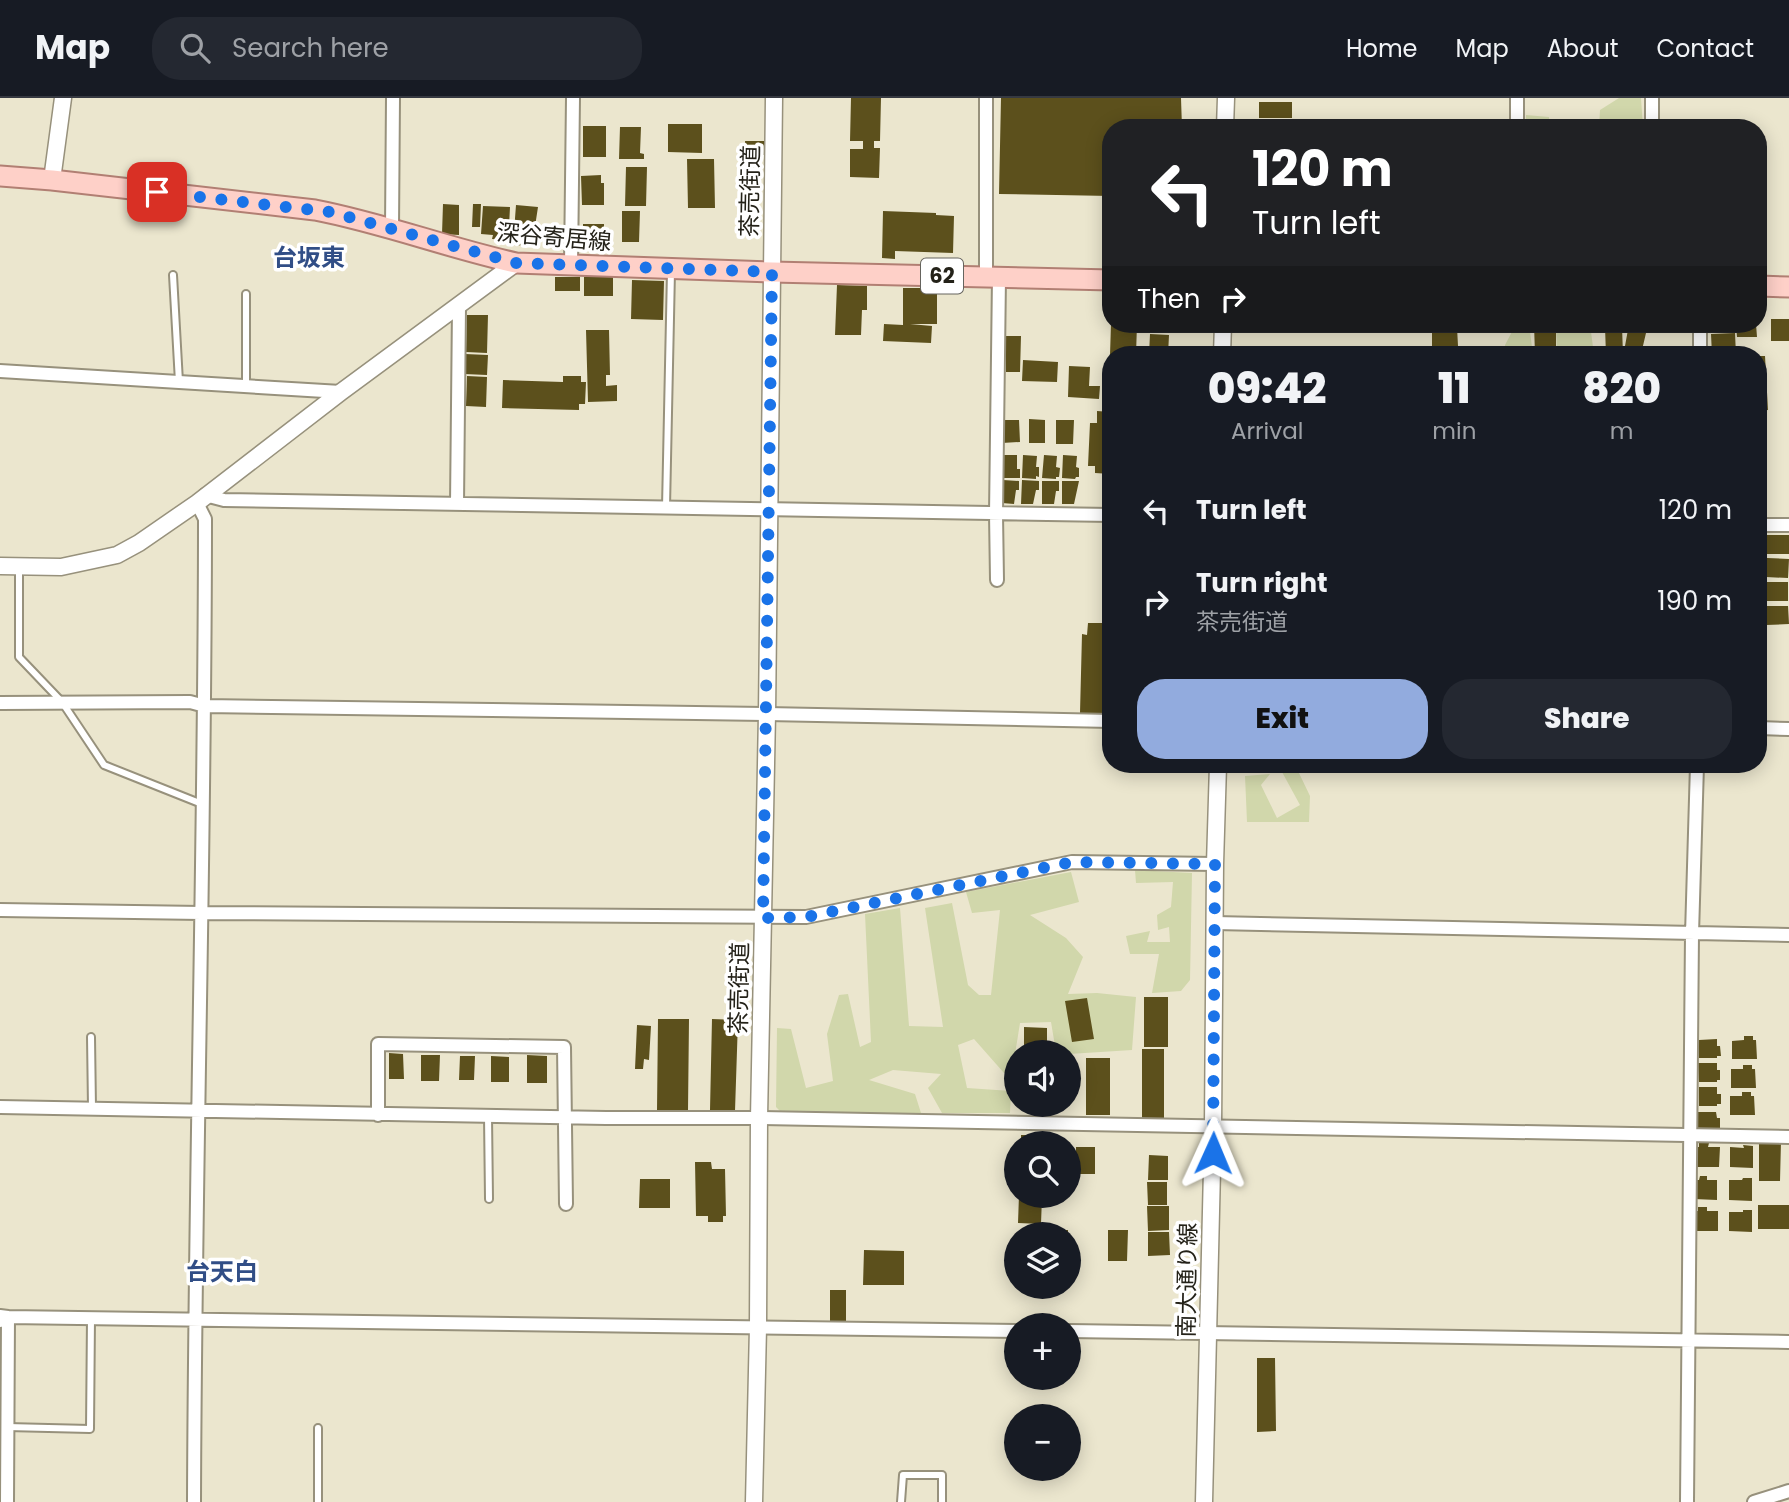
<!DOCTYPE html>
<meta charset="utf-8">
<style>
:root{--surface:#171b24;--page:#242831;--text:#f1f3f6;--muted:#9ea1a6;--line:#363941;--accent:#92abde}
body{margin:0;font-family:Poppins,"Noto Sans JP",sans-serif;background:var(--page);color:var(--text);height:100vh;display:flex;flex-direction:column;font-size:26px;white-space:nowrap}
*{box-sizing:border-box;margin:0}
p{font-size:23px;color:var(--muted)}
.icon{flex:none;width:38px;height:38px;fill:none;stroke:currentColor;stroke-width:2;stroke-linecap:round;stroke-linejoin:round}
.map{position:relative;flex:1;overflow:hidden}
.side{position:absolute;left:1102px;top:248px;width:665px;height:427px;display:flex;flex-direction:column;background:var(--surface);border-radius:28px;box-shadow:0 4px 18px #0003}
.side>*{flex:none}
.top-card{position:absolute;left:1102px;top:21px;width:665px;height:214px;border-radius:28px;box-shadow:0 4px 18px #0003;background:#202124;color:#fff;overflow:hidden}
.buttons{position:absolute;left:1004px;top:942px;display:grid;gap:14px}
.buttons a{display:grid;place-items:center;width:77px;height:77px;border-radius:50%;background:var(--surface);box-shadow:0 4px 18px #0003;font-size:35px}
.pin{position:absolute;display:grid;place-items:center;width:60px;height:60px;color:#fff;margin:-30px;border-radius:14px;box-shadow:0 4px 10px #0006}
.me{position:absolute;width:77px;margin:-38px;rotate:1deg;stroke-linejoin:round;filter:drop-shadow(0 0 5px #0008)}
.turn{display:flex;align-items:center;gap:24px;height:147px;padding:0 35px;font-size:32px}
.turn .icon{width:91px;height:91px;stroke-width:2.5}
.turn b{display:block;font-size:49px;line-height:60px}
.then{display:flex;align-items:center;height:66px;padding:0 35px;background:#0003;gap:14px;font-size:26px}
.eta{display:flex;justify-content:space-evenly;align-items:center;height:119px;text-align:center}
.eta b{font-size:42px;font-weight:800;line-height:49px}
.action{display:flex;gap:14px;margin-top:auto;padding:14px 35px}
.action a{flex:1;height:80px;border-radius:28px;background:var(--accent);color:#111;font-size:28px;font-weight:800;line-height:80px;text-align:center}
.action a+a{background:var(--page);color:var(--text)}
ul{padding:0;list-style:none}
li{display:flex;align-items:center;gap:21px;height:91px;padding:0 35px}
li div{flex:1}
li b{display:block;font-size:26px}
li em{font-style:normal}
header{display:flex;align-items:center;gap:42px;box-sizing:border-box;height:98px;padding:0 35px;background:var(--surface);border-bottom:2px solid var(--line)}
header strong{font-size:33px}
nav{display:flex;gap:38px;margin-inline-start:auto;font-size:24px}
.search{width:490px;height:63px;background:var(--page);display:flex;align-items:center;gap:18px;box-sizing:border-box;padding:0 24px;border-radius:28px;color:var(--muted);font-size:26px}
.map>svg:first-child{display:block}
.green{fill:#d1d7ab}
.building{fill:#5c501c}
.lines{fill:none;stroke-linecap:round;stroke-linejoin:round}
.service-casing{stroke:#97917c;stroke-width:10}
.minor-casing{stroke:#97917c;stroke-width:16}
.tertiary-casing{stroke:#97917c;stroke-width:19}
.primary-casing{stroke:#b17f73;stroke-width:23}
.service{stroke:#fff;stroke-width:6}
.minor{stroke:#fff;stroke-width:12}
.tertiary{stroke:#fff;stroke-width:16}
.primary{stroke:#fed0c8;stroke-width:19}
.route{stroke:#1a73e8;stroke-width:12;stroke-dasharray:0 21.6}
.labels{text-anchor:middle;stroke-width:7;stroke-linejoin:round;paint-order:stroke}
.shield{fill:#fff;stroke:#66645e;stroke-width:2}
.shield-label{font-size:21px;font-weight:bold;fill:#242219}
.street-label{font-size:23px;fill:#242219;stroke:#fff}
.neighbourhood-label{font-size:24px;font-weight:bold;fill:#314e86;stroke:#fff}
</style>
<header>
<strong>Map</strong>
<div class="search"><svg class="icon" aria-label="search" viewBox="0 0 24 24"><circle cx="10" cy="10" r="6"/><path d="M15 15l6 6"/></svg>Search here</div>
<nav><a>Home</a><a>Map</a><a>About</a><a>Contact</a></nav>
</header>
<div class="map">
<svg width="1789" height="1404" viewBox="0 0 1789 1404">
<rect width="100%" height="100%" fill="#ebe6ce"/>
<!-- green -->
<path class="green" d="M1619 0H1641L1643 30H1599L1600 12Z
M1526 17 1549 19 1550 30H1526Z
M1516 226H1529L1533 257H1506L1505 247Z
M1556 226H1590L1594 257H1557Z
M1298 673 1310 698 1309 724H1247L1245 678 1270 676 1261 687 1277 720 1300 707 1282 674Z
M1135 772 1192 775 1190 882 1181 893 1152 895 1159 856H1130L1126 838 1150 833 1147 844H1170L1169 829 1158 832 1157 817 1171 809 1173 784 1136 785Z
M1071 774 1079 804 1030 817 1066 840 1083 859 1068 896 1097 895 1136 899 1132 952 1069 956V954H1056L1051 924 1020 925 1012 975H1004L974 941 958 947 967 990 1011 993 1010 1015H942L928 990 941 976 893 972 869 982 915 996 921 1015H782L776 1009 777 930 791 931 806 990 833 983 827 936 839 897 848 896 860 949 871 944 865 816 900 810 909 928 943 929 925 810 952 805 968 887 979 897H991L1000 812 972 815 966 794Z"/>
<!-- building -->
<path class="building" d="M851 0H881L880 43H874V50H880L879 80 850 79V51H863V43H850Z
M1001 0H1181L1182 30H1111V98L999 96Z
M1259 4H1292V20H1259Z
M668 26H702V55L668 54Z
M583 28H606V59H583Z
M620 29H641L640 55 644 56V61H619Z
M745 43H764L765 57H746Z
M687 61H714L715 110H688Z
M626 69H647L646 108H625Z
M601 77V85H604V107H582L581 78Z
M443 106 459 107V137L442 136Z
M473 106H481L480 129H472Z
M516 107 538 109 532 148 513 147Z
M483 108 510 109 509 129H506L505 142 492 141 493 137 481 136Z
M622 113H640L639 144H622Z
M883 113 936 115V117L954 118 953 155 895 153V161L882 160Z
M583 126H604V135H611V152L583 151Z
M555 179H580V193H555Z
M584 179H613V198H584Z
M632 182 664 183 663 222 631 221Z
M837 187 867 188V212H862L861 237H835Z
M903 190H937V226H910L932 228 931 245 883 243 884 226 903 227Z
M467 217H488L487 255 466 254Z
M1771 221H1789V243H1771Z
M1111 226H1137L1136 257H1110Z
M1534 226H1556V257H1535Z
M1629 226H1663L1646 235 1642 252 1625 248Z
M1708 226H1723V233H1708Z
M1736 226H1756L1757 239H1737Z
M1622 228 1623 257H1606L1605 229Z
M1445 229H1457L1458 248 1432 249V232H1445Z
M586 232H609L610 277H606V288L617 287V303L588 304Z
M1735 235 1736 257H1712L1711 236Z
M1150 236 1169 237 1168 257H1149Z
M1006 238H1021L1020 274H1006Z
M1446 251H1458V257H1432V254L1446 253Z
M465 256 488 257 487 277 464 276Z
M1759 258H1765L1768 312 1759 313Z
M1023 262 1058 264 1057 284 1022 283Z
M1069 268 1090 269 1089 288H1100L1099 301 1068 299Z
M467 278 487 279 486 309 466 308Z
M563 278H581V284H586L585 306H579V312L502 310 503 282 563 284Z
M1097 313 1111 314V376L1095 375V368H1088L1090 325H1097Z
M1029 321 1045 322V345H1029Z
M1002 322H1019L1020 344 1002 345Z
M1056 322H1074L1073 346H1056Z
M1003 357H1017V371H1020V380H1002Z
M1023 357 1037 358 1036 369H1039V379L1036 378V381L1022 380Z
M1044 357 1057 358 1056 369 1060 370 1059 379H1056V381L1042 380Z
M1063 357 1077 358 1076 369 1079 370V379H1076L1075 381 1062 380Z
M1003 382 1019 383V392H1016L1014 406 1002 405Z
M1022 382 1039 383V392H1036L1033 406H1021Z
M1042 383H1059V393H1056L1054 406H1042Z
M1062 383H1079L1074 406H1062Z
M1766 437H1789V456H1767Z
M1759 459H1762V476H1759Z
M1767 460 1789 461 1788 480 1766 479Z
M1759 479H1764V498H1759Z
M1766 484H1788V503H1766Z
M1766 508H1788L1789 526 1766 527Z
M1088 525H1111V616L1080 615 1082 536 1087 537Z
M1144 899H1168V949H1144Z
M1087 900 1094 941 1072 944 1065 903Z
M658 921H689L688 1012H657Z
M712 921 738 922 735 1013 710 1012Z
M637 927 651 928 649 962 644 961 643 971H635Z
M1024 929 1047 930V954H1024Z
M1744 938H1753V942H1756L1757 961H1732V943L1744 942Z
M1717 941V948H1720L1721 958H1717V960H1699V942Z
M1142 951H1164V1023H1142Z
M389 955 403 956 404 981H389Z
M421 957H440L439 983H421Z
M527 957 547 958V985H527Z
M460 958H475L474 982H459Z
M491 958 509 959V984H491Z
M1086 960H1110V1017H1086Z
M1698 965H1717V972H1720V982H1717V984H1699Z
M1743 967H1752V971H1755L1756 990H1731V971H1743Z
M1699 989H1717V996H1721V1006H1717V1008H1699Z
M1742 994H1751V998H1754L1755 1017H1730V998H1742Z
M1024 1006H1047V1012H1024Z
M1698 1014H1716L1717 1020H1720V1030H1717V1032H1698Z
M1021 1037H1045L1044 1045H1021Z
M1759 1042 1781 1043 1780 1083H1759Z
M1699 1045H1709L1708 1049H1720L1719 1069H1696V1049H1699Z
M1743 1047 1753 1048V1070L1730 1069V1049L1744 1050Z
M1076 1049H1095V1076H1076Z
M1149 1057 1168 1058V1082H1148Z
M695 1064H711L712 1071H725L726 1118H723V1124H708V1118H696Z
M1700 1078H1707V1082H1717V1102L1694 1101V1082H1699Z
M1743 1080H1752V1103L1729 1102V1082H1742Z
M640 1081H670V1110H639Z
M1147 1084H1167V1107H1148Z
M1019 1097 1042 1099 1041 1126 1018 1125Z
M1758 1107H1789V1131H1758Z
M1147 1108H1169V1132L1148 1133Z
M1698 1109H1707V1113H1718V1133H1695V1113H1698Z
M1743 1112H1752V1134L1729 1133V1114H1743Z
M1050 1132H1068V1136H1050Z
M1108 1132H1128L1127 1163H1108Z
M1148 1134H1169L1170 1157 1148 1158Z
M864 1152 904 1153V1187H863Z
M830 1192H846V1226H830Z
M1257 1260H1275L1276 1333 1257 1334Z"/>
<g class="lines">
<defs>
<path id="service" d="M173 177 179 284
M246 288V196
M666 409 671 173
M19 470V559L62 604 104 667 202 706
M91 939 92 1010
M488 1018 489 1101
M7 1329 90 1331 91 1220
M318 1330V1404
M901 1404 903 1377H942V1404"/>
<path id="minor" d="M1652 0V30
M1517 30V0
M392 130 393 0
M571 167 573 0
M986 179V0
M1700 257V226
M0 273 341 294
M205 397 224 402 1111 417
M457 406 459 209
M1759 427H1789
M997 482 996 416 999 179
M0 605 190 604 205 608 767 616 1111 623
M1759 630 1789 631
M0 812 201 815 806 819 1072 764 1215 766
M1215 825 1789 837
M0 1009 606 1020H759L1789 1039
M378 1017V946L564 949 566 1106
M0 1218 8 1219 7 1404
M0 1223 8 1219 1017 1233
M1069 1233 1789 1244
M194 1404C195 1076 205 749 205 421L197 405
M1687 1404 1692 836 1697 667
M1754 1404 1789 1393"/>
<path id="tertiary" d="M1225 30 1226 0
M52 82 63 0
M1222 257 1223 226
M0 468 61 469 117 457 139 445 197 405 341 294 516 165
M754 1404 758 1229 759 1020 767 616 774 0
M1204 1404 1213 1030 1215 766 1218 667"/>
<path id="primary" d="M0 78 52 82 315 112C383 125 448 150 516 165L772 174 1111 182
M1759 188 1789 189"/>
</defs>
<!-- service casing -->
<use href="#service" class="service-casing"/>
<!-- minor casing -->
<use href="#minor" class="minor-casing"/>
<!-- tertiary casing -->
<use href="#tertiary" class="tertiary-casing"/>
<!-- primary casing -->
<use href="#primary" class="primary-casing"/>
<!-- service -->
<use href="#service" class="service"/>
<!-- minor -->
<use href="#minor" class="minor"/>
<!-- tertiary -->
<use href="#tertiary" class="tertiary"/>
<!-- primary -->
<use href="#primary" class="primary"/>
</g>
<g class="lines">
<!-- route -->
<path class="route" d="M157 94 330 114 516 165 772 174 763 820 806 819 1072 764 1215 766 1213 1055"/>
</g>
<g class="labels">
<!-- shield labels -->
<rect class="shield" x="921" y="160.5" width="42" height="35" rx="5"/>
<g class="shield-label">
<text x="942" y="185">62</text>
</g>
<!-- street labels -->
<g class="street-label">
<text transform="translate(750 93) rotate(-89)" y="8">茶売街道</text>
<text transform="translate(554 139) rotate(5)" y="8">深谷寄居線</text>
<text transform="translate(739 890) rotate(-89)" y="8">茶売街道</text>
<text transform="translate(1187 1182) rotate(-89)" y="8">南大通り線</text>
</g>
<!-- neighbourhood labels -->
<g class="neighbourhood-label">
<text x="309" y="168">台坂東</text>
<text x="222" y="1182">台天白</text>
</g>
</g>
</svg>
<div class="buttons">
<a><svg class="icon" aria-label="sound" viewBox="0 0 24 24"><path d="M4 9h4l5-4v14l-5-4H4zM17 9q2 3 0 6"/></svg></a>
<a><svg class="icon" aria-label="search" viewBox="0 0 24 24"><circle cx="10" cy="10" r="6"/><path d="M15 15l6 6"/></svg></a>
<a><svg class="icon" aria-label="layers" viewBox="0 0 24 24"><path d="M12 4l9 5-9 5-9-5zM3 14l9 5 9-5"/></svg></a>
<a>+</a>
<a>−</a>
</div>
<div class="pin" style="left:157px;top:94px;background:#d93025"><svg class="icon" aria-label="arrive" viewBox="0 0 24 24"><path d="M6 21V4h12l-3 4 3 4H6"/></svg></div>
<svg class="me" style="left:1213px;top:1055px" viewBox="-20 -20 40 40"><path d="M0-17L14 15 0 8-14 15z" fill="#1a73e8" stroke="#fff" stroke-width="4"/></svg>
<div class="top-card">
<div class="turn"><svg class="icon" aria-label="left" viewBox="0 0 24 24"><path d="M17 20v-9H6M10 6l-5 5 5 5"/></svg><div><b>120 m</b>Turn left</div></div>
<div class="then">Then<svg class="icon" aria-label="right" viewBox="0 0 24 24"><path d="M7 20v-9h11M14 6l5 5-5 5"/></svg></div>
</div>
<section class="side">
<div class="eta">
<div><b>09:42</b><p>Arrival</p></div>
<div><b>11</b><p>min</p></div>
<div><b>820</b><p>m</p></div>
</div>
<ul>
<li><svg class="icon" aria-label="left" viewBox="0 0 24 24"><path d="M17 20v-9H6M10 6l-5 5 5 5"/></svg><div><b>Turn left</b></div><em>120 m</em></li>
<li><svg class="icon" aria-label="right" viewBox="0 0 24 24"><path d="M7 20v-9h11M14 6l5 5-5 5"/></svg><div><b>Turn right</b><p>茶売街道</p></div><em>190 m</em></li>
</ul>
<div class="action"><a>Exit</a><a>Share</a></div>
</section>
</div>
